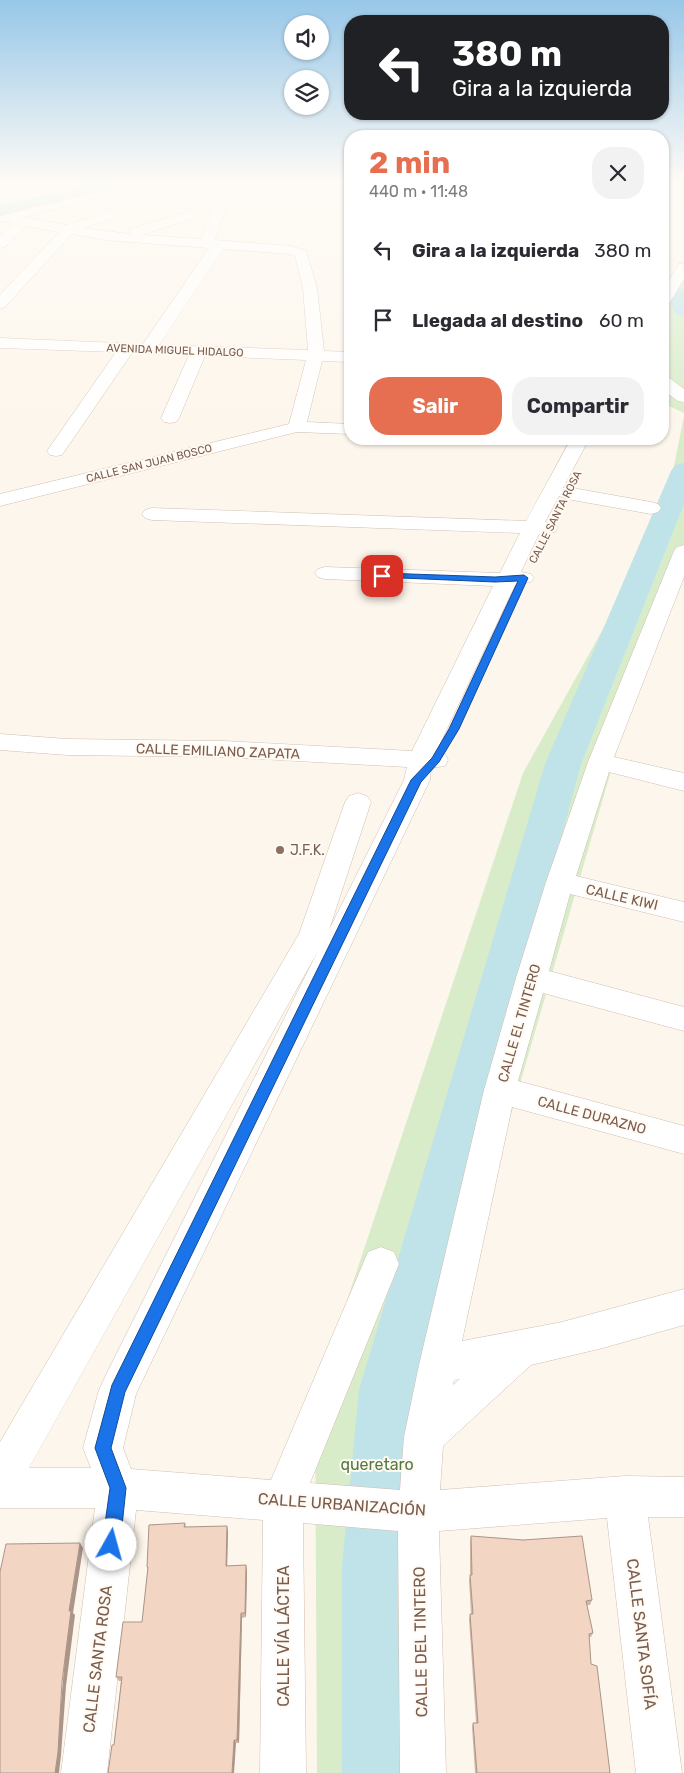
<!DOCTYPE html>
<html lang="es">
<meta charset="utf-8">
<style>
:root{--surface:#fff;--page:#f2f2f3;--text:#2b2b33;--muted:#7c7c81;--accent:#e76f51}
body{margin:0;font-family:Rubik,sans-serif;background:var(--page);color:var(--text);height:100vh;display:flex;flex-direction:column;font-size:19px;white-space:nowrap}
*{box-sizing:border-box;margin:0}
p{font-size:16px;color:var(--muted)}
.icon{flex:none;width:28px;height:28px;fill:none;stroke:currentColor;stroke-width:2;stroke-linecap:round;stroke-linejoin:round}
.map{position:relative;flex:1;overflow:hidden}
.details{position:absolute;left:344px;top:130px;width:325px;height:315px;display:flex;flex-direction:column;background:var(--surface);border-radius:20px;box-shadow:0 1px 4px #0004}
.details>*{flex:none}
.guide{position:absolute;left:344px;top:15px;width:325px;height:105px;border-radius:20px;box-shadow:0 1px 4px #0004;background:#202124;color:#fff;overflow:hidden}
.fabs{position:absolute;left:284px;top:15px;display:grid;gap:10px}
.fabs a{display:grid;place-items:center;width:45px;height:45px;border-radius:50%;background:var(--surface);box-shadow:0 1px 4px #0004;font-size:25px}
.pin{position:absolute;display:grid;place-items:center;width:42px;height:42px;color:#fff;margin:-21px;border-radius:10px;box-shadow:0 2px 8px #0006}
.me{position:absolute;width:55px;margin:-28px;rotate:7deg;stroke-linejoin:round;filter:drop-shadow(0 0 4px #0008)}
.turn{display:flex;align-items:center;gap:18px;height:105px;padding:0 25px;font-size:22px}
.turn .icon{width:65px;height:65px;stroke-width:2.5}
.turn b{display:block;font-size:35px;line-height:42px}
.round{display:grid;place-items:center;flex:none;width:52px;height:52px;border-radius:20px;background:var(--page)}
.head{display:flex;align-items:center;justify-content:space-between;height:85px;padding:0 25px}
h1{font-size:30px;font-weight:700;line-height:38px;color:var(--accent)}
.primary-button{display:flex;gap:10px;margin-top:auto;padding:10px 25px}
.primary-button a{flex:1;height:58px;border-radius:20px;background:var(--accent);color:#fff;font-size:20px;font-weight:700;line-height:58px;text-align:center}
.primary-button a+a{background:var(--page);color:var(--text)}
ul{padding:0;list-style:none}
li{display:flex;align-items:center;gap:15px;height:70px;padding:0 25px}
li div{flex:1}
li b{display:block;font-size:19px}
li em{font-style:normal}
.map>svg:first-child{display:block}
.green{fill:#d8ecc9}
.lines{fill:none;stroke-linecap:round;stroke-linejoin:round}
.river{fill:#bfe3e8;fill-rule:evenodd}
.minor-casing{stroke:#d1beb0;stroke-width:1}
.minor{fill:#fff;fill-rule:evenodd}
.wall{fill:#d1b7a8}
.shaded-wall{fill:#aa9588}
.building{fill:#f3d5c3;stroke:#aa9588}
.route{fill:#1a73e8;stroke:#114b97}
.education-dot{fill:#8d6e63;stroke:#fffaf3;stroke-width:2}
.labels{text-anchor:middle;stroke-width:4;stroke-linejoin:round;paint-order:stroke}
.far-street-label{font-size:11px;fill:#7a5c4d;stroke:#fffaf3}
.street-label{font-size:14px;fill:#7a5c4d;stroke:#fffaf3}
.education-label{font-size:14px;fill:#785e54;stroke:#fffaf3;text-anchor:start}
.near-park-label{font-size:16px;fill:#537a41;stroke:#fffaf3}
.near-street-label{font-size:16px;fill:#7a5c4d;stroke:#fffaf3}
</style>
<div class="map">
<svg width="684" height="1773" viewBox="0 0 684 1773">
<rect width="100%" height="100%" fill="#fdf6ec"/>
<!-- green -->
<path class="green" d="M684 267V396L665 393 684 403V413L662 403 663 304Z
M684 416V544L648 644 438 1365 440 1773H317L315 1396 523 773 663 521Z"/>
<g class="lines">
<!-- river -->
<path class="river" d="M102 183H133L130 187 0 217V205Z
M684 288V316L676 315 669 300 677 290Z
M684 463V504L581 764 413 1390 400 1566 408 1773H342V1566L359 1390 545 764 671 471 675 465Z"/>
<defs>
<path id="minor" d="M37 183H54L52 186 0 204V196Z
M132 183H152L150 186 24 217 67 225 109 211 114 212 116 215 114 218 83 228 129 234 130 229 193 210 198 211 200 214 198 217 141 235 201 239 222 183H234L215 240 291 246 306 251 317 288 324 351 350 352V362L322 361 307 422 350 424V434L297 432 0 506V494L289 424 306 360 205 356 179 418 176 422 170 423 164 422 161 418 189 355 132 353 62 455 56 456 50 455 47 451 116 352 0 348V338L143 344 209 248 105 240 72 234 5 307 0 309V295L59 232 26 226 5 247 0 248V236L13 223 0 221V216ZM223 249 289 254 295 256 303 288 308 350 159 345Z
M684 263V279L667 307 662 308V291L679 264Z
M662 376 668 377 684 389V402L678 401 662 389Z
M571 439H589L563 488 567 487 651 502 658 504 661 508 658 512 651 514 567 499 559 496 545 522 555 524 558 528 555 532 539 534 521 572 531 574 534 578 531 582 515 585 436 752 445 754 448 760 445 766 431 768 430 780 136 1394 123 1448 131 1469 271 1480 368 1252 381 1247 394 1252 399 1264 310 1483 400 1490 404 1437 419 1365 484 1090 516 978 546 882 588 762 674 551 677 547 684 545V577L614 757 684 773V791L609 772 576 876 684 902V922L570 894 549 971 684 1007V1031L543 993 518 1081 684 1126V1154L512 1107 462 1341 562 1322 684 1289V1325L603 1348 531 1365 443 1446 440 1490 625 1476 684 1477V1517H648L682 1773H636L607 1518 439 1531 446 1773H400L398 1531 303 1523 306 1773H260L263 1520 136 1510 107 1773H61L95 1508H0V1442L299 934 345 802 349 796 358 793 367 796 371 802 329 930 404 780 407 767 224 757 67 755 0 750V734L67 739 224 741 412 751 493 586 325 579 318 577 315 573 318 569 325 567 500 573 520 533 152 520 145 518 142 514 145 510 152 508 526 521ZM318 951 105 1377 99 1390 83 1448 91 1468H29ZM460 1379 453 1385 454 1380Z"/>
</defs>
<!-- minor casing -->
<use href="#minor" class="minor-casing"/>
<!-- minor -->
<use href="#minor" class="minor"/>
</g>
<!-- wall -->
<path class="wall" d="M185 1523 186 1527 228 1531 227 1566 246 1565 247 1571 246 1617 242 1618 239 1743 114 1745 121 1681H119L116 1677 142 1622 148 1570 147 1567Z
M471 1536 592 1600 590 1605H587L593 1633 591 1637H589L591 1664 610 1773H475L472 1727 473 1723H476L469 1619 470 1614H471L469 1580 470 1575V1541Z"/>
<!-- shaded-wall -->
<path class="shaded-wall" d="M227 1526 228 1531 227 1571 226 1566Z
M80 1543 83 1548 73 1613 75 1615 66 1686 61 1755 59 1773H55L69 1611Z
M246 1565 247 1571 246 1617 245 1613Z
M241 1613 242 1618 239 1743 237 1740Z
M234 1740 236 1743 234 1773H232Z"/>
<!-- building -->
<path class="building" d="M185 1523 184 1527 227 1526 226 1566 246 1565 245 1613H241L237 1740H234L232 1773H108L112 1745H114L122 1677H116L123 1622H142L148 1567H147L149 1525Z
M471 1536 523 1540 582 1536 592 1600 586 1601 593 1633 589 1634 591 1664 597 1666 610 1773H477L473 1723H478L470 1614H473L470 1575H472Z
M80 1543 69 1611H71L62 1682 58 1752 55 1773H0V1572L6 1544Z"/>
<!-- sky -->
<linearGradient id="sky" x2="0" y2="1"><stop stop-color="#97c7e8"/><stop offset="0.42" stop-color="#fefbf6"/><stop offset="1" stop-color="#fefbf6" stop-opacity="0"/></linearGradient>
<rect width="684" height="431" fill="url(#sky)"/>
<!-- route -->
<path class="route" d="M382 573 495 577 524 575 528 578 459 729 439 762 421 782 125 1392 111 1448 126 1488 120 1545 117 1551 111 1553 105 1551 102 1545 110 1488 95 1448 112 1385 411 780 432 758 449 729 518 581 495 582 379 577V574Z"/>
<!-- markers -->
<circle class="education-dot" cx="280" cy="850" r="5"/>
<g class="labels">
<!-- far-street labels -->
<g class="far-street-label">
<text transform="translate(175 350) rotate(2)" y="4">AVENIDA MIGUEL HIDALGO</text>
<text transform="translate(149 463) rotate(-14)" y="4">CALLE SAN JUAN BOSCO</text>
<text transform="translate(555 517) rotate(-63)" y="4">CALLE SANTA ROSA</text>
</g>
<!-- street labels -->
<g class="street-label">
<text transform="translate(218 751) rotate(2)" y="5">CALLE EMILIANO ZAPATA</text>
<text transform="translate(622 897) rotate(13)" y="5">CALLE KIWI</text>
<text transform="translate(519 1023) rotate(-74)" y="5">CALLE EL TINTERO</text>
<text transform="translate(592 1115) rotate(15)" y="5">CALLE DURAZNO</text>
</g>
<!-- education labels -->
<g class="education-label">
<text x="290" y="855">J.F.K.</text>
</g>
<!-- near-park labels -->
<g class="near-park-label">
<text x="377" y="1470">queretaro</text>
</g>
<!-- near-street labels -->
<g class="near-street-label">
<text transform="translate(342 1504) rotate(4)" y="6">CALLE URBANIZACIÓN</text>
<text transform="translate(642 1634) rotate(83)" y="6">CALLE SANTA SOFÍA</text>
<text transform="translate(283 1636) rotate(-90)" y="6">CALLE VÍA LÁCTEA</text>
<text transform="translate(420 1642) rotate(-91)" y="6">CALLE DEL TINTERO</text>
<text transform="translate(97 1659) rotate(-83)" y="6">CALLE SANTA ROSA</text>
</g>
</g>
</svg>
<div class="fabs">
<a><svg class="icon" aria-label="sound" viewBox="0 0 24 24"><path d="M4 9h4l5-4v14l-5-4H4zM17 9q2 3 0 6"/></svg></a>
<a><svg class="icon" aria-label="layers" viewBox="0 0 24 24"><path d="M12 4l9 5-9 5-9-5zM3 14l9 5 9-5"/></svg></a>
</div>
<div class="pin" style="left:382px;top:576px;background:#d93025"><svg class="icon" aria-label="arrive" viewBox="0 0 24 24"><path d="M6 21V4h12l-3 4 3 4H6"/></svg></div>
<svg class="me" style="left:111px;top:1545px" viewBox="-20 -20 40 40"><circle r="19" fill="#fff"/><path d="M0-13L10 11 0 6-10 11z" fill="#1a73e8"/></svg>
<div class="guide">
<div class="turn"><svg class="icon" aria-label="left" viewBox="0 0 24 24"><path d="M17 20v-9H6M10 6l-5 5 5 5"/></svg><div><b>380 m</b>Gira a la izquierda</div></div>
</div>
<section class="details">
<div class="head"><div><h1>2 min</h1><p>440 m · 11:48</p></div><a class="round"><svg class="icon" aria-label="close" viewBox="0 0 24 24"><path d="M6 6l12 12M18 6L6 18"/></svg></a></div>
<ul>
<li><svg class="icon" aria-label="left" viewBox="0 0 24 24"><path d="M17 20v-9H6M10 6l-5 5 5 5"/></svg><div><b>Gira a la izquierda</b></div><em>380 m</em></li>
<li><svg class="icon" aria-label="arrive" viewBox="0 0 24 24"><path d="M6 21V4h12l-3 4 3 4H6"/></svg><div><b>Llegada al destino</b></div><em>60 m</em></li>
</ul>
<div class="primary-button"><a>Salir</a><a>Compartir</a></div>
</section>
</div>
